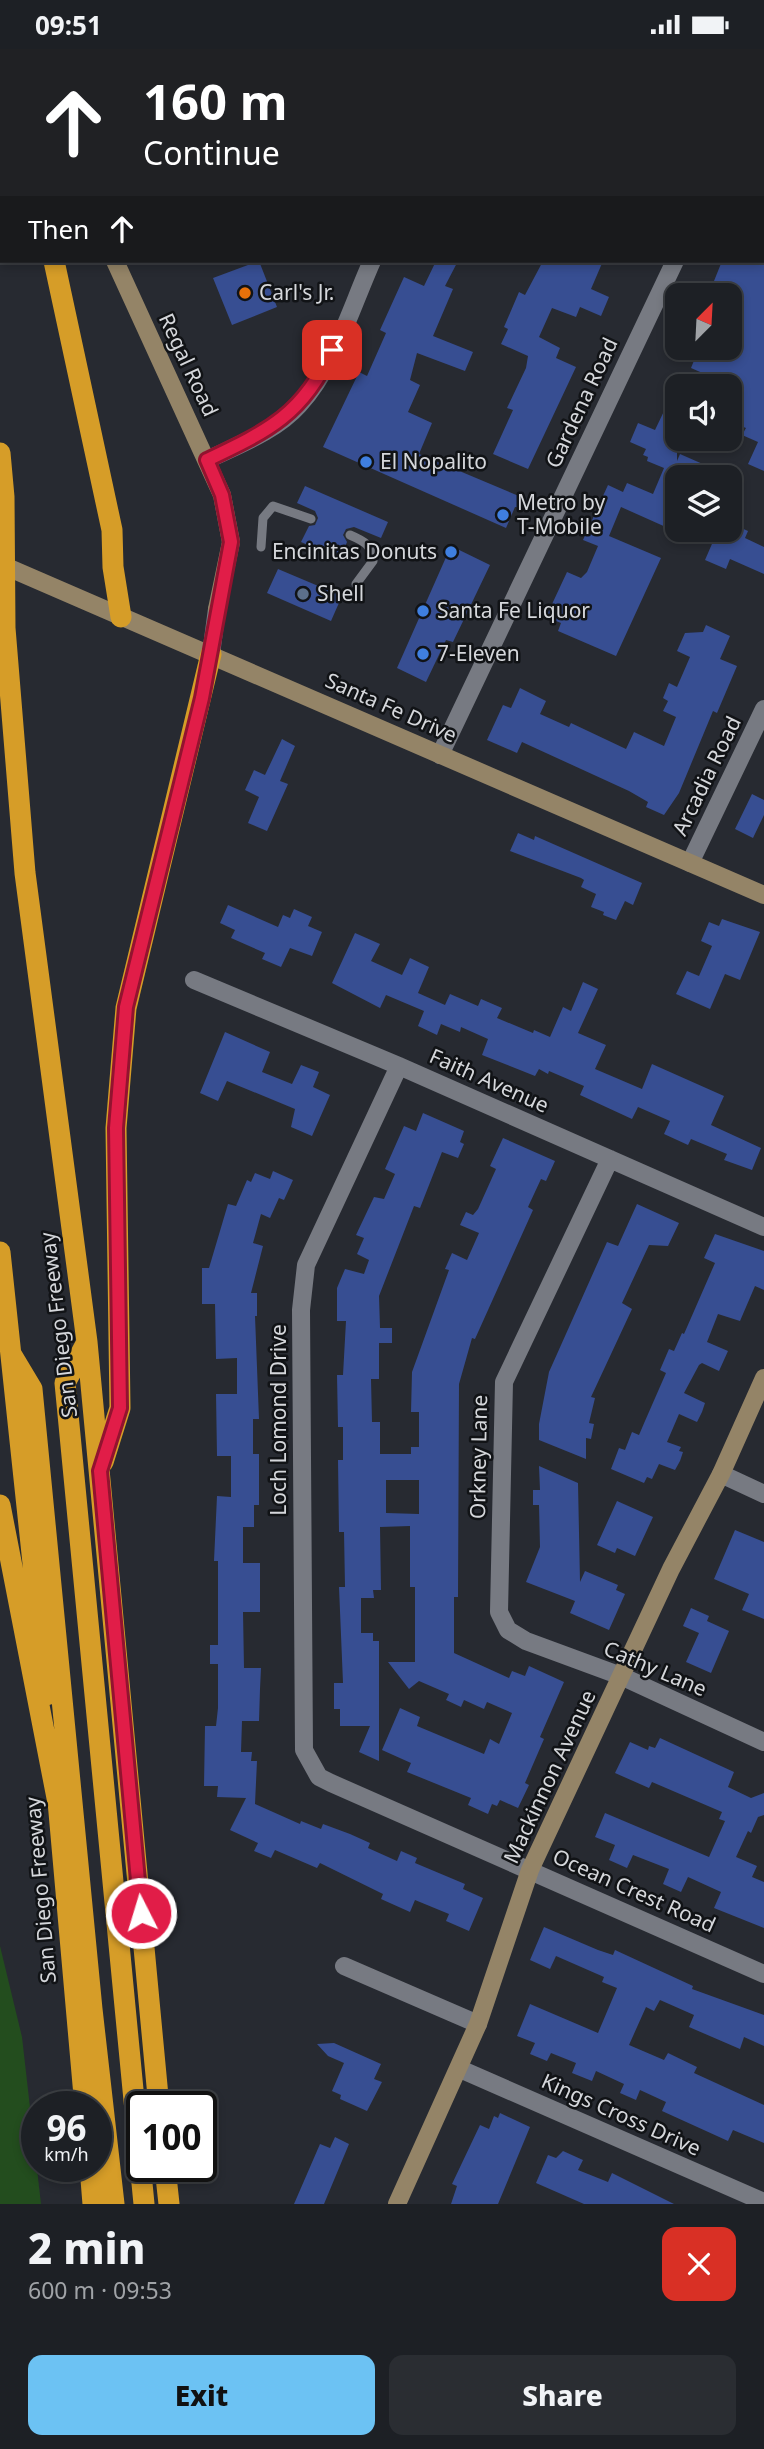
<!DOCTYPE html>
<meta charset="utf-8">
<style>
:root{--surface:#1d2025;--page:#2a2d32;--text:#f1f3f6;--muted:#a0a3a7;--line:#3b3e42;--accent:#6cc2f3}
body{margin:0;font-family:"Noto Sans",sans-serif;background:var(--page);color:var(--text);height:100vh;display:flex;flex-direction:column;font-size:26px;white-space:nowrap}
*{box-sizing:border-box;margin:0}
p{font-size:23px;color:var(--muted)}
.icon{flex:none;width:38px;height:38px;fill:none;stroke:currentColor;stroke-width:2;stroke-linecap:round;stroke-linejoin:round}
.map{position:relative;height:2155px;overflow:hidden}
.details{display:flex;flex-direction:column;background:var(--surface);flex:1}
.details>*{flex:none}
.banner{position:absolute;left:0px;top:0px;width:765px;height:214px;box-shadow:0 4px 10px #0003,0 0 0 2px var(--line);background:#202124;color:#fff;overflow:hidden}
.needle{width:46px;rotate:24deg}
.buttons{position:absolute;left:665px;top:234px;display:grid;gap:14px}
.buttons a{display:grid;place-items:center;width:77px;height:77px;border-radius:14px;background:var(--surface);box-shadow:0 4px 10px #0003,0 0 0 2px var(--line);font-size:35px}
.speed{position:absolute;left:21px;top:2042px;display:flex;gap:14px;font-size:35px;font-weight:700;text-align:center}
.speed>*{display:grid;place-content:center;width:91px;height:91px;border-radius:50%;background:var(--surface);box-shadow:0 4px 10px #0003,0 0 0 2px var(--line);line-height:1}
.speed small{font-size:18px;font-weight:400}
.speed .limit{border:4px solid #111;border-radius:10px;background:#fff;color:#111}
.pin{position:absolute;display:grid;place-items:center;width:60px;height:60px;color:#fff;margin:-30px;border-radius:14px;box-shadow:0 4px 10px #0006}
.me{position:absolute;width:77px;margin:-38px;rotate:355deg;stroke-linejoin:round;filter:drop-shadow(0 0 5px #0008)}
.turn{display:flex;align-items:center;gap:24px;height:147px;padding:0 28px;font-size:32px}
.turn .icon{width:91px;height:91px;stroke-width:2.5}
.turn b{display:block;font-size:49px;line-height:60px}
.then{display:flex;align-items:center;height:66px;padding:0 28px;background:#0003;gap:14px;font-size:26px}
.round{display:grid;place-items:center;flex:none;width:74px;height:74px;border-radius:14px;background:var(--page)}
.headline{display:flex;align-items:center;justify-content:space-between;height:119px;padding:0 28px}
h1{font-size:42px;font-weight:800;line-height:52px}
.primary-button{display:flex;gap:14px;margin-top:auto;padding:14px 28px}
.primary-button a{flex:1;height:80px;border-radius:14px;background:var(--accent);color:#111;font-size:28px;font-weight:800;line-height:80px;text-align:center}
.primary-button a+a{background:var(--page);color:var(--text)}
.status{display:flex;justify-content:space-between;align-items:center;height:49px;padding:0 35px;background:var(--surface);direction:ltr}
.status svg{height:19px;fill:currentColor}
.map>svg:first-child{display:block}
.green{fill:#234d1e}
.building{fill:#374e92;fill-rule:evenodd}
.lines{fill:none;stroke-linecap:round;stroke-linejoin:round}
.lane{stroke:#777a82;stroke-width:9}
.street{stroke:#777a82;stroke-width:18}
.secondary{stroke:#948467;stroke-width:18}
.highway{stroke:#d69d28;stroke-width:21}
.route-casing{stroke:#92132f;stroke-width:18}
.route{stroke:#e11d48;stroke-width:12}
.food-dot{fill:#e8710a;stroke:#111316;stroke-width:2.5}
.shop-dot{fill:#3f7fe0;stroke:#111316;stroke-width:2.5}
.service-dot{fill:#5c6f8a;stroke:#111316;stroke-width:2.5}
.labels{text-anchor:middle;stroke-width:5;stroke-linejoin:round;paint-order:stroke}
.poi-label{font-size:21px;fill:#d5d7db;stroke:#111316;text-anchor:start}
.street-label{font-size:21px;fill:#d5d7db;stroke:#111316}
</style>
<div class="status"><b>09:51</b><svg viewBox="0 0 49 12"><path d="M0 12V9h3v3zM5 12V6h3v6zM10 12V3h3v9zM15 12V0h3v12zM26 1h20v11H26zM47 4h2v5h-2z"/></svg></div>
<div class="map">
<svg width="764" height="2155" viewBox="0 0 764 2155">
<rect width="100%" height="100%" fill="#272a31"/>
<!-- green -->
<path class="green" d="M0 1897 22 1988 41 2155H0Z"/>
<!-- building -->
<path class="building" d="M259 212 277 258 232 276 213 229Z
M436 212H458L445 237 453 240 433 287 473 303 465 322 417 304 410 331 420 336 408 363 432 374 419 405 545 458 543 462 515 458 506 479 323 398 359 323 367 327 386 284 380 281 404 228 424 237Z
M543 212H603L591 240 609 248 601 267 580 258 576 268 552 259 539 288 560 299 556 309 576 318 528 420 493 405 513 361 507 359 526 319 528 307 501 295 508 280 504 278 519 243 525 246Z
M722 212H764V422L748 415 758 393 742 386 746 379 730 373V338H710L714 329 691 319 699 299H730V247H708Z
M666 358 677 363V412L680 405 705 416 700 429H677V483L621 458 609 487 661 509 616 607 558 582 561 574 546 568 567 523 581 529 587 523 598 497 583 491 608 436 623 443 627 434 653 445 664 419 647 412 648 408 643 406 646 400 630 393 638 374 655 381Z
M305 437 388 473 381 489 354 478 346 480 343 486 347 493 340 510 301 493 309 477 315 476 318 469 315 462 297 454Z
M730 474 748 482 745 489 764 498V525L730 510 726 520 705 511 718 481H730Z
M451 497 490 516 453 593 446 591 426 633 397 619Z
M278 520 342 547 331 572 267 544Z
M706 576 730 587 720 610 737 617 717 664 713 662 679 744 664 766 646 758 648 753 629 742 522 693 517 704 487 691 503 656 511 659 520 639 546 652 540 665 569 678 571 674 626 700 634 683 664 697 676 668 663 662 668 652 663 649 669 634 677 638 690 608 677 602 685 584 703 583Z
M282 690 295 697 280 732 288 735 267 782 248 774 259 748 245 741 254 721 265 726Z
M752 745 764 751V766L753 789 735 780Z
M518 784 534 791 535 787 642 834 633 856 625 852 616 871 603 866 604 863 591 858 596 845 581 838 584 831 581 829 510 802Z
M228 856 278 878 283 866 290 869 294 860 312 868 308 877 322 883 312 907 290 899 281 918 262 910 265 904 231 889 235 881 220 874Z
M722 870 760 883 740 931 725 925 710 960 676 945 687 922 699 927 712 897 701 892 709 873 719 877Z
M355 884 380 895 371 912 402 926 410 909 429 918 418 944 445 956 450 945 478 957 481 950 502 959 497 969 533 984 534 981 550 988 563 958 571 962 583 933 598 940 578 984 606 996 595 1020 642 1040 652 1015 724 1047 711 1076 761 1099 752 1121 724 1111 727 1105 691 1090 688 1096 664 1085 670 1072 638 1058 632 1070 580 1046 584 1037 549 1022 548 1025 539 1020 535 1027 482 1006 488 990 461 978 460 983 441 975 437 986 418 977 424 962 386 946 380 959 332 934Z
M225 983 270 1003 262 1023 292 1035 301 1016 319 1023 313 1038 330 1046 312 1087 291 1078 295 1060 227 1032 218 1052 200 1044Z
M423 1064 464 1082 460 1093 464 1095 458 1109 442 1103 420 1159 414 1157 379 1247 380 1279H392V1294H379V1330H371L372 1373H380V1405H411V1398H419V1363H411L412 1323 449 1221 445 1220 452 1204 467 1211 479 1184 460 1176 466 1163 473 1166 478 1160 496 1120 490 1117 503 1089 555 1112 546 1132 541 1130 528 1158 533 1161 475 1290 472 1289 459 1335 458 1548H454V1604L509 1629 512 1622 525 1627 529 1617 564 1633 540 1688 544 1690 525 1734 529 1736 518 1759 500 1751 497 1757 492 1755 488 1765 468 1756 471 1749 407 1723 411 1714 382 1701 400 1659 420 1668 417 1677 484 1705 490 1690 499 1695 512 1664 487 1653 484 1660 464 1651 461 1658 446 1651 449 1645 419 1632 409 1640 388 1613H415V1538H410V1477L380 1478 381 1541H373L374 1549H361V1584H373V1592H379V1712L359 1703 370 1677H340V1660H334V1634H343L339 1538H345L344 1483H339L338 1411H343V1378H338L337 1326H343L346 1272H337V1239L345 1220 364 1225 369 1211 357 1205 364 1189 356 1186 374 1148 384 1150 395 1125 385 1120 404 1077 416 1082ZM386 1431H419V1465L386 1464Z
M273 1122 293 1131 284 1151 279 1149 270 1169 261 1165 253 1194 263 1197 251 1244H257V1267H255L259 1370H253V1405H259V1456H254V1478H243V1514H260V1563H243L244 1619H261L260 1640 259 1672H242L241 1703H252L251 1712H257L255 1755 300 1775 301 1772 321 1780 323 1775 350 1785 370 1794 368 1799 397 1812 401 1802 417 1809 415 1814 465 1835 463 1840 483 1849 469 1882 446 1872 449 1865 415 1851 410 1863 381 1850 383 1845 320 1814 317 1819 275 1801 271 1809 254 1802 258 1794 230 1781 246 1749 217 1748 218 1737H204L205 1677H216L218 1659V1615H210V1596H218V1512H214L217 1447 231 1448V1407H217L216 1345H237V1309L216 1310 215 1255H202V1219H209L228 1155 236 1157 247 1131 251 1133 255 1124 270 1130Z
M637 1155 679 1174 668 1197 649 1196 622 1254 632 1260 591 1348 595 1349 589 1374 594 1375 591 1390 586 1389V1410L539 1391V1375L549 1323 607 1193 618 1197Z
M715 1185 764 1202V1241L755 1237 740 1272 718 1265 707 1293 728 1302 719 1322 702 1314 699 1316 684 1344 705 1354 702 1363 697 1373 679 1365 667 1393 681 1398 679 1402 683 1403 680 1412 675 1421 659 1415 652 1430 647 1428 644 1434 611 1420 619 1399 625 1401 632 1383 639 1386 645 1372 666 1324 660 1321 669 1300 674 1302 682 1284 684 1285 715 1214 704 1209Z
M539 1417 578 1434 580 1533 585 1522 618 1536 616 1541 625 1545 609 1581 570 1564 575 1552 526 1533 540 1498 539 1456H533V1441H540Z
M617 1452 653 1468 635 1507 617 1499 615 1504 597 1496Z
M735 1481 764 1493V1570L742 1561 749 1545 714 1530Z
M691 1559 709 1567 707 1572 729 1582 711 1624 686 1613 699 1584 683 1577Z
M660 1689 734 1723 728 1738 751 1749 764 1744V1766L758 1768 751 1784 748 1782 736 1808 757 1817 752 1828 764 1833V1879L714 1859 721 1843 688 1828 681 1843 663 1835 669 1820 633 1806 627 1819 609 1811 615 1796 595 1788 605 1764 709 1808 725 1772 719 1770 722 1763 652 1733 649 1739 615 1724 630 1693 648 1701 649 1697 655 1699Z
M544 1878 598 1901 613 1906 615 1901 693 1937 692 1940 764 1966V1997L744 1988 740 2000 689 1978 694 1966 660 1951 654 1962 646 1958 629 1996 664 2011 668 2004 697 2018 694 2024 764 2056V2094L733 2081 728 2092 662 2062 666 2053 640 2041 636 2051 620 2044 624 2035 596 2022 592 2032 572 2024 576 2014 551 2004 547 2012 530 2005 535 1994 517 1987 530 1955 598 1984 617 1939 602 1933 604 1928 556 1907 550 1920 530 1911Z
M334 1994 381 2015 374 2030 382 2033 367 2062 340 2050 341 2046 332 2042 344 2014 328 2007 317 1995Z
M500 2064 530 2078 498 2155H451L457 2137 452 2135 480 2076 489 2080 494 2067 498 2069Z
M335 2088 349 2095 324 2155H294L320 2095 330 2099Z
M563 2102 583 2111 578 2121 608 2133 612 2124 674 2155H584L536 2134 548 2106 556 2109Z"/>
<g class="lines">
<!-- lane -->
<path class="lane" d="M350 486C364 492 372 496 373 512L356 535
M261 498 263 469 273 457 311 470"/>
<!-- street -->
<path class="street" d="M470 2 471 0
M763 26 764 24
M207 411C238 396 276 382 299 356 334 318 351 259 372 212
M211 605 217 560
M440 706 675 212
M690 814 764 660
M194 931 399 1017 764 1178
M399 1017 306 1216 301 1261 304 1701 319 1728 331 1734 764 1925
M610 1110 504 1333 499 1563 508 1581 526 1592 621 1627 764 1693
M721 1425 764 1445
M344 1917 478 1975
M460 2020 764 2153"/>
<!-- secondary -->
<path class="secondary" d="M146 2 147 0
M115 212 222 446 231 493 217 560
M0 515 764 846
M397 2155 478 1975 530 1821 671 1520 721 1425 764 1329"/>
<!-- highway -->
<path class="highway" d="M7 0 8 2
M54 212 112 481 113 518 121 568
M0 404 4 448 5 579 25 824 87 1293 159 2058
M0 1203 47 1646
M87 1293 65 1334 144 2155
M11 1305 32 1340 92 1960 114 2155
M103 1413 120 1359 116 1079 126 959 211 605
M0 1456 58 1754
M58 1752 85 2058
M90 2118 93 2155
M165 2118 169 2155"/>
</g>
<g class="lines">
<defs>
<path id="route" d="M141 1864 100 1422 120 1359 116 1079 126 958 202 649 231 493 222 446 207 411C268 382 304 365 332 301"/>
</defs>
<!-- route casing -->
<use href="#route" class="route-casing"/>
<!-- route -->
<use href="#route" class="route"/>
</g>
<!-- markers -->
<circle class="food-dot" cx="245" cy="244" r="7"/>
<g class="shop-dot">
<circle cx="366" cy="413" r="7"/>
<circle cx="503" cy="466" r="7"/>
<circle cx="451" cy="503" r="7"/>
<circle cx="423" cy="562" r="7"/>
<circle cx="423" cy="605" r="7"/>
</g>
<circle class="service-dot" cx="303" cy="545" r="7"/>
<g class="labels">
<!-- poi labels -->
<g class="poi-label">
<text x="259" y="251">Carl's Jr.</text>
<text x="380" y="420">El Nopalito</text>
<text x="517" y="461">Metro by<tspan x="517" dy="24">T-Mobile</tspan></text>
<text x="437" y="510" text-anchor="end">Encinitas Donuts</text>
<text x="317" y="552">Shell</text>
<text x="437" y="569">Santa Fe Liquor</text>
<text x="437" y="612">7-Eleven</text>
</g>
<!-- street labels -->
<g class="street-label">
<text transform="translate(188 316) rotate(65)" y="7">Regal Road</text>
<text transform="translate(582 354) rotate(-65)" y="7">Gardena Road</text>
<text transform="translate(391 659) rotate(24)" y="7">Santa Fe Drive</text>
<text transform="translate(707 727) rotate(-64)" y="7">Arcadia Road</text>
<text transform="translate(489 1032) rotate(24)" y="7">Faith Avenue</text>
<text transform="translate(59 1276) rotate(-97)" y="7">San Diego Freeway</text>
<text transform="translate(279 1371) rotate(-90)" y="7">Loch Lomond Drive</text>
<text transform="translate(479 1408) rotate(-89)" y="7">Orkney Lane</text>
<text transform="translate(655 1620) rotate(23)" y="7">Cathy Lane</text>
<text transform="translate(550 1728) rotate(-65)" y="7">Mackinnon Avenue</text>
<text transform="translate(41 1841) rotate(-95)" y="7">San Diego Freeway</text>
<text transform="translate(634 1842) rotate(24)" y="7">Ocean Crest Road</text>
<text transform="translate(621 2066) rotate(24)" y="7">Kings Cross Drive</text>
</g>
</g>
</svg>
<div class="buttons">
<a><svg class="needle" viewBox="-14 -14 28 28"><path d="M0-13l5 13h-10z" fill="#e53935"/><path d="M0 13l5-13h-10z" fill="#a0a3a7"/></svg></a>
<a><svg class="icon" aria-label="sound" viewBox="0 0 24 24"><path d="M4 9h4l5-4v14l-5-4H4zM17 9q2 3 0 6"/></svg></a>
<a><svg class="icon" aria-label="layers" viewBox="0 0 24 24"><path d="M12 4l9 5-9 5-9-5zM3 14l9 5 9-5"/></svg></a>
</div>
<div class="speed"><div>96<small>km/h</small></div><div class="limit">100</div></div>
<div class="pin" style="left:332px;top:301px;background:#d93025"><svg class="icon" aria-label="arrive" viewBox="0 0 24 24"><path d="M6 21V4h12l-3 4 3 4H6"/></svg></div>
<svg class="me" style="left:141px;top:1864px" viewBox="-20 -20 40 40"><circle r="17" fill="#e11d48" stroke="#fff" stroke-width="3"/><path d="M0-11L8 9 0 5-8 9z" fill="#fff"/></svg>
<div class="banner">
<div class="turn"><svg class="icon" aria-label="ahead" viewBox="0 0 24 24"><path d="M12 20V5M6 11l6-6 6 6"/></svg><div><b>160 m</b>Continue</div></div>
<div class="then">Then<svg class="icon" aria-label="ahead" viewBox="0 0 24 24"><path d="M12 20V5M6 11l6-6 6 6"/></svg></div>
</div>
</div>
<section class="details">
<div class="headline"><div><h1>2 min</h1><p>600 m · 09:53</p></div><a class="round" style="background:#d93025;color:#fff"><svg class="icon" aria-label="close" viewBox="0 0 24 24"><path d="M6 6l12 12M18 6L6 18"/></svg></a></div>
<div class="primary-button"><a>Exit</a><a>Share</a></div>
</section>
